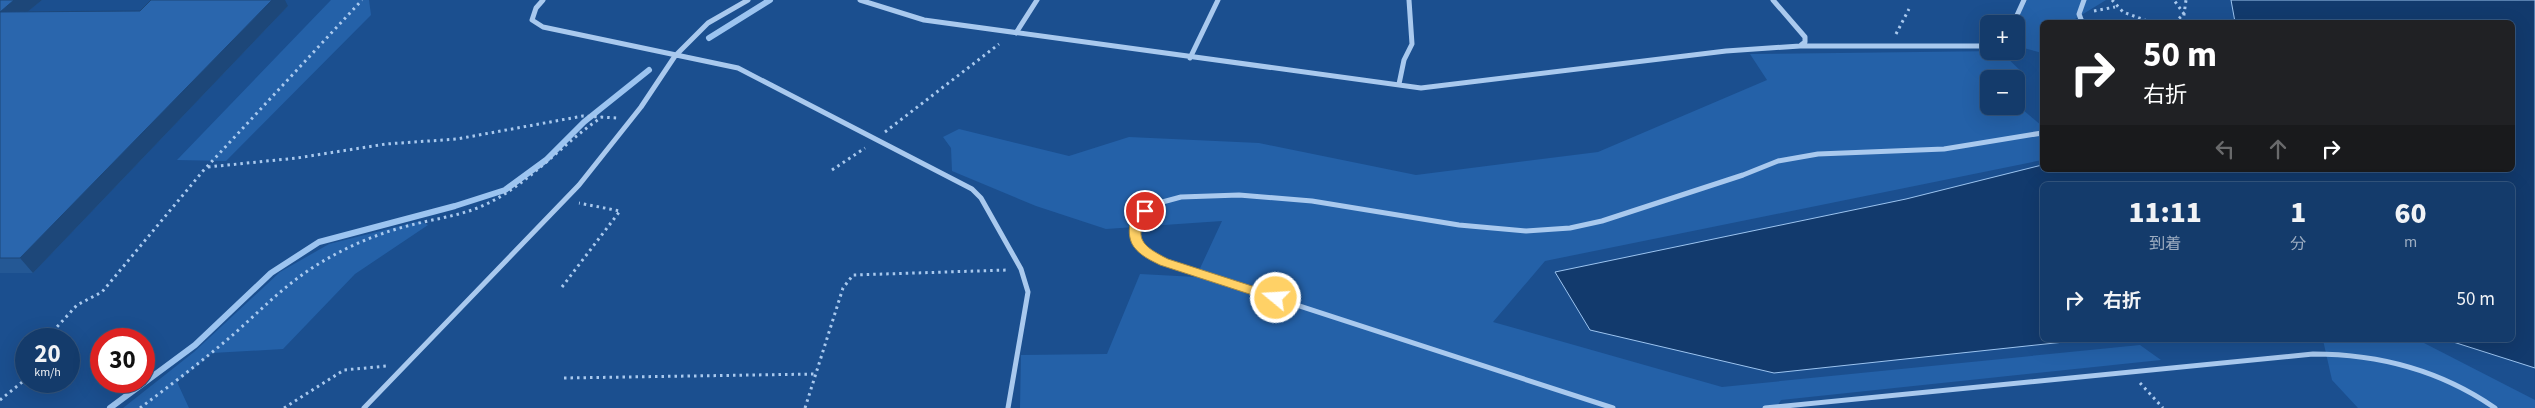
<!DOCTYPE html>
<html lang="ja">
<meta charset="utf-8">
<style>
:root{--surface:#143b6b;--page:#214673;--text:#f1f3f6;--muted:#9dadc1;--line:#33557e}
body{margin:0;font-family:"Source Sans 3","Noto Sans JP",sans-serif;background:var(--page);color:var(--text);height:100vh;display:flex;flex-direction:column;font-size:19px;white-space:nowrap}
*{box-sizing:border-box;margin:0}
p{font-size:16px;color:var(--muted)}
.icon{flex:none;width:28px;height:28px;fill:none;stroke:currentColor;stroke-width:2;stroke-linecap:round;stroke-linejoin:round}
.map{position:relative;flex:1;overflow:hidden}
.details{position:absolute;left:2040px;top:182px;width:475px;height:160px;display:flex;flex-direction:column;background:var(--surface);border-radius:8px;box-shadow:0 5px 20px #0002,0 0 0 1px var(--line)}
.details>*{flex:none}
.guide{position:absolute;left:2040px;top:20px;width:475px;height:152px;border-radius:8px;box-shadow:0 5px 20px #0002,0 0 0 1px var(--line);background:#202124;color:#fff;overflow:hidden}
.controls{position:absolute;left:1980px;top:15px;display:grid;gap:10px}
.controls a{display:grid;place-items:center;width:45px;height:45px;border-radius:8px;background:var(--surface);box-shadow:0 5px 20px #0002,0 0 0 1px var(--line);font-size:25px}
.speed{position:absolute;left:15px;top:328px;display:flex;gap:10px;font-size:25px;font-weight:700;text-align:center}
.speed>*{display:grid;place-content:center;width:65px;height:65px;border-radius:50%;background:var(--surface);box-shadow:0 5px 20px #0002,0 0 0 1px var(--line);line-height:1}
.speed small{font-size:12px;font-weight:400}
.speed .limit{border:8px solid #d22;background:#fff;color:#111}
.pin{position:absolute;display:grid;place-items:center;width:42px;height:42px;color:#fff;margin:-21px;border:2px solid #fff;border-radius:50%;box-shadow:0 1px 5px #0007}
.me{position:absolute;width:55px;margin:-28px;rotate:288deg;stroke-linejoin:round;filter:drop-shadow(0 0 4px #0008)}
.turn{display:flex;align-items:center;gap:18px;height:105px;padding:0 20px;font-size:22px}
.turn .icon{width:65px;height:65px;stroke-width:2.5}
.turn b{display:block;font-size:35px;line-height:42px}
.lanes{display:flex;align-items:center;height:48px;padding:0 20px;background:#0003;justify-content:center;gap:25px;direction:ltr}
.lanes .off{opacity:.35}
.eta{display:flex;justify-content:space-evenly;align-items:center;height:85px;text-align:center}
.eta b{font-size:30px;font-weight:800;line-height:35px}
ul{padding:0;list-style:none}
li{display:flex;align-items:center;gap:15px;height:65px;padding:0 20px}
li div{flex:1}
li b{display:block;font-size:19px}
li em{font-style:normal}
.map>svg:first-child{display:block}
.green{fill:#2461a8}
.water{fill:#123a6d;stroke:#9cc4f0}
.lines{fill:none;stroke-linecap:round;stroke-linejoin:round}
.stream{stroke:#9cc4f0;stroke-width:6}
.path{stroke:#a9c9ee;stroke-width:3;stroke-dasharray:2.5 4;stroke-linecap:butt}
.street{stroke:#a9c9ee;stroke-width:5}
.wall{fill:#245895}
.shaded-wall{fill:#1d4779}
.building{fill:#2a66ad;stroke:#1d4779}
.route{fill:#ffd166;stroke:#a68842}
</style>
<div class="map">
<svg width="2535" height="408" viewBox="0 0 2535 408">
<rect width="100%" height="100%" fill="#1b4f8f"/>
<!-- green -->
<path class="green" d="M331 0H369L371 15 226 161 177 160Z
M2027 0H2106L2070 22H2042V53L2016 46 2015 24Z
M2000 51 2026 76 2016 82V79H1989V106H2016V104L2042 126V160L1545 261 1493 322 1722 387 2140 345 2161 360 1781 400 1776 408H1020L1021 355 1107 354 1140 274 1196 277 1222 221 1106 229 1036 206 952 171 951 148 943 137 959 129 1069 156 1129 137 1259 143 1416 175 1598 152 1767 80 1750 54Z
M420 221 428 225 355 274 283 349 212 353 177 382 189 408H123L194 352 280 272 329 244Z
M2323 340 2424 343 2535 400V408H2358L2332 380Z"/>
<!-- water -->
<path class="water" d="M2231 0H2535V368L2447 340H2512V185H2042V340H2083L1774 373 1590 330 1555 272 1906 199 2042 165V170H2512V22H2235Z"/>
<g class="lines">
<!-- stream -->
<path class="stream" d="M709 38 770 0
M110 408 195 345 271 273 319 242 455 206 505 190 546 160 584 122 649 70"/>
<!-- path -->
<path class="path" d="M2112 0 2123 12 2150 22
M2094 11 2115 7
M2167 22 2176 21 2184 14 2174 0
M2183 22 2186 0
M1896 34 1909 9
M885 132 999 44
M208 167 297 158 386 144 457 139 583 116 617 118
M832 170 865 148
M562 287 620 211 579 203
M53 339 56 328 77 305 102 292 203 171 362 0
M564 378 816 374
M2140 383 2163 408
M0 400 26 379
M140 408C172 384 205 359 235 333 263 308 288 282 320 263 348 246 379 233 411 225 434 219 458 216 480 207 527 187 560 145 602 117
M284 408 344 370 387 366
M805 408 843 288 853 275 1008 270"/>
<!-- street -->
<path class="street" d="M543 0 536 8 532 20 543 27 738 68 972 189 981 198 1021 269 1028 292 1008 408
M860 0 924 20 1421 88 1726 51 1800 46H1989
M1773 0 1805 37V42L1801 45
M2082 22 2079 14 2084 0
M2013 24 2024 0
M1016 33 1037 0
M1190 58 1218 0
M1399 84 1404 60 1412 44 1409 0
M364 408 579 185 641 107 675 56 708 23 748 0
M1613 408 1164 262C1142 251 1133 246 1137 220L1155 204 1181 197 1239 195 1312 201 1459 225 1526 231 1570 228 1602 221 1743 175 1778 161 1818 154 1944 149 2042 133
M1765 408 2313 354C2379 354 2440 370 2495 408"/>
</g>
<!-- wall -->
<path class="wall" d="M0 0H42L27 12 140 11 288 6 33 273H0Z"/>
<!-- shaded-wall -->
<path class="shaded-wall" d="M14 0H42L10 26 0 12Z
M272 0H285L288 6 33 273 20 258Z"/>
<!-- building -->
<path class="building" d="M0 0H14L0 12Z
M151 0H272L20 258H0V12L140 11Z"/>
<!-- route -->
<path class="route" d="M1145 207 1150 211C1132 238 1142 246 1168 259L1280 295 1282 298 1280 301H1271L1160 265C1150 260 1141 256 1134 247 1125 235 1129 211 1145 207Z"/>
</svg>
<div class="controls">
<a>+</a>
<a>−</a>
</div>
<div class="speed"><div>20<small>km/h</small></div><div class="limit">30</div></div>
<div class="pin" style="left:1145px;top:211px;background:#d93025"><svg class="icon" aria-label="arrive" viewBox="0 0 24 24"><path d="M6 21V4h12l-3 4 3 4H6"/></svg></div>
<svg class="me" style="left:1276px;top:298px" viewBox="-20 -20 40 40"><circle r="17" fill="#ffd166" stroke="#fff" stroke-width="3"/><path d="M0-11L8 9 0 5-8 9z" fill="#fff"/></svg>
<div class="guide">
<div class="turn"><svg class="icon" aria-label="right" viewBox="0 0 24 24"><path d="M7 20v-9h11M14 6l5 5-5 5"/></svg><div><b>50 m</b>右折</div></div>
<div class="lanes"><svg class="icon off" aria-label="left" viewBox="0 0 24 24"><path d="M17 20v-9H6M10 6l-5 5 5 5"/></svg><svg class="icon off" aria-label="ahead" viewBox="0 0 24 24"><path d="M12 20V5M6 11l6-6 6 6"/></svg><svg class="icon" aria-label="right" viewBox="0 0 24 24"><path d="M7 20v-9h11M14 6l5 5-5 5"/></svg></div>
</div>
<section class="details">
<div class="eta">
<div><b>11:11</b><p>到着</p></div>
<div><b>1</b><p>分</p></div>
<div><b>60</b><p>m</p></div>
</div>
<ul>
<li><svg class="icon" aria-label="right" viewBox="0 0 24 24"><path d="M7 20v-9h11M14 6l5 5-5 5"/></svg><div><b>右折</b></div><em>50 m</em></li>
</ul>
</section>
</div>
